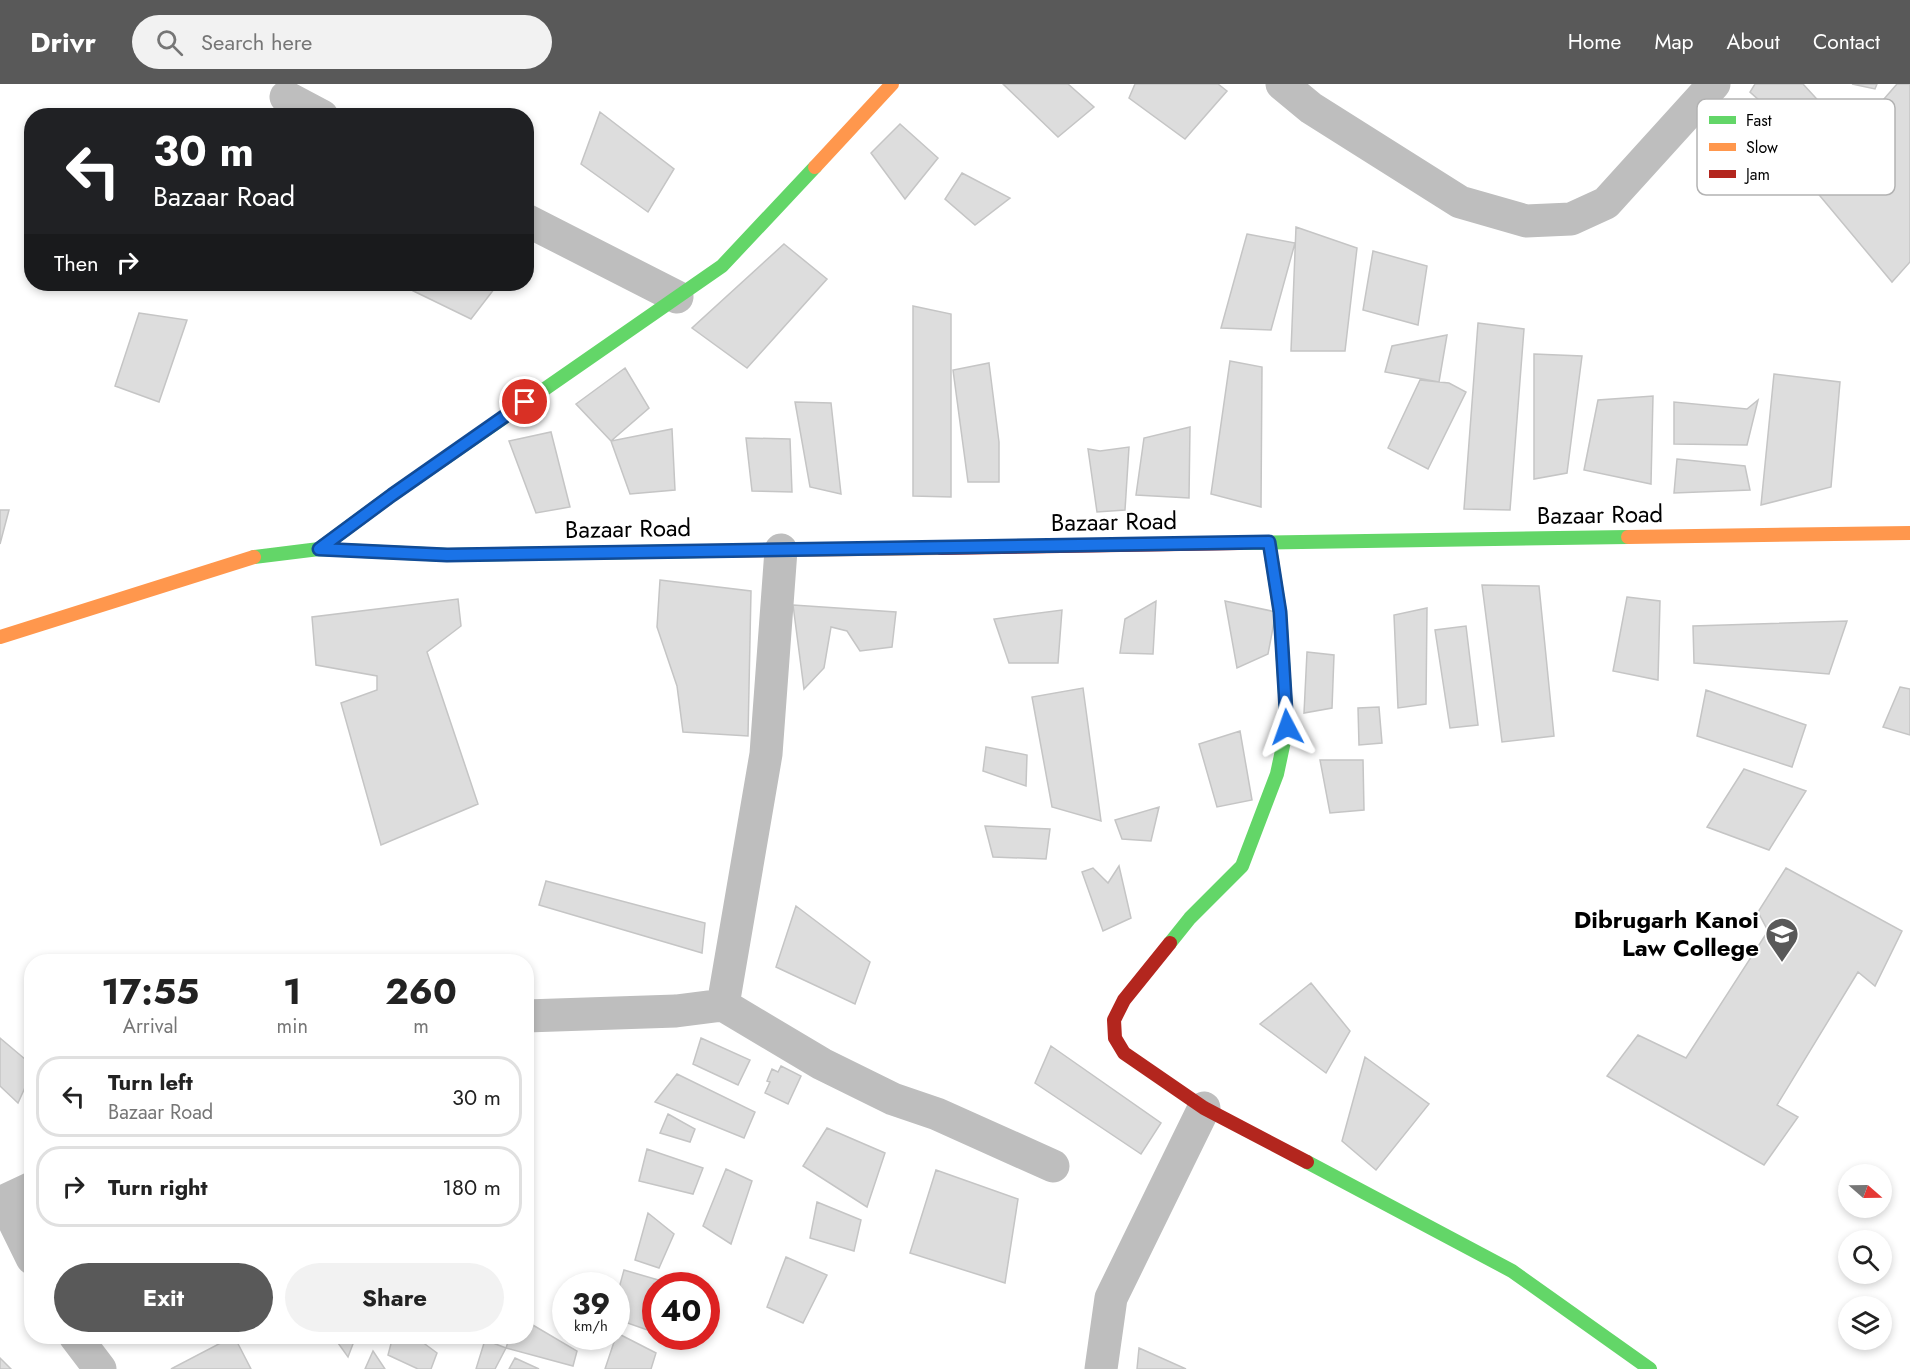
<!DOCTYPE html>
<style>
:root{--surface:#fff;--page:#f2f2f2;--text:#222;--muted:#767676;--line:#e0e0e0;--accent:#595959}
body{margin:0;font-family:Jost,sans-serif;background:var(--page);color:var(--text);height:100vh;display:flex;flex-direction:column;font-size:22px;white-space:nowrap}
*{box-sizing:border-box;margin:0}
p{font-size:20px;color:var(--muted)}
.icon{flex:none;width:33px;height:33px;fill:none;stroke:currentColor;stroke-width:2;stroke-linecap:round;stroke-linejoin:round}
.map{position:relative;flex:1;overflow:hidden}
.panel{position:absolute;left:24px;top:870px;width:510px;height:390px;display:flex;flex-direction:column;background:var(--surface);border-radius:24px;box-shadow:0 3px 9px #0003}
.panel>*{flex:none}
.top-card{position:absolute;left:24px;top:24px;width:510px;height:183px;border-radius:24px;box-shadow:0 3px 9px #0003;background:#202124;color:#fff;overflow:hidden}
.needle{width:39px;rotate:110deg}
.controls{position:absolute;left:1838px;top:1080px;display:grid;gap:12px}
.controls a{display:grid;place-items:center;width:54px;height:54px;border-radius:50%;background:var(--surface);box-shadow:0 3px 9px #0003;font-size:30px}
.speed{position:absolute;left:552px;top:1188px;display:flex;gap:12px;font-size:30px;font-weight:700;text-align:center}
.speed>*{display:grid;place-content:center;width:78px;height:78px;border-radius:50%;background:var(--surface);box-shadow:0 3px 9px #0003;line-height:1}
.speed small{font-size:15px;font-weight:400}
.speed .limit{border:9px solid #d22;background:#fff;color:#111}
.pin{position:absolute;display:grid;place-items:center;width:51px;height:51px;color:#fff;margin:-26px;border:3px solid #fff;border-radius:50%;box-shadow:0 2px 6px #0007}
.me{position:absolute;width:66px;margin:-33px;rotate:356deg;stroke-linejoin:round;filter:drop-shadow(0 0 4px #0008)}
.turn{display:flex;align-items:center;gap:21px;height:126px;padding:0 30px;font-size:27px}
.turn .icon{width:78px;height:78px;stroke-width:2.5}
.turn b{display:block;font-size:42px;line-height:51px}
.then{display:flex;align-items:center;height:57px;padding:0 30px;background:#0003;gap:12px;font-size:22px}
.eta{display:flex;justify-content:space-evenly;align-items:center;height:102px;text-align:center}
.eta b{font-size:36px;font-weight:700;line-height:42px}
.primary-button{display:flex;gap:12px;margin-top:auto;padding:12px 30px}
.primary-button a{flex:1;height:69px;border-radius:36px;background:var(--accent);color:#fff;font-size:24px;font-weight:700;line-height:69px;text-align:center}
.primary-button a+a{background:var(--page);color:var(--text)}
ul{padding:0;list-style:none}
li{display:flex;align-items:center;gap:18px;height:81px;margin:0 12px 9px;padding:0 18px;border:3px solid var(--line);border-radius:24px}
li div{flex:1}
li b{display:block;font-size:22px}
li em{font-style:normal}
header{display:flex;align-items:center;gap:36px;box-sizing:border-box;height:84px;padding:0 30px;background:var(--accent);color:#fff}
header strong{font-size:28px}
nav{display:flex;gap:33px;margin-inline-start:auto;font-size:21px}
.search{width:420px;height:54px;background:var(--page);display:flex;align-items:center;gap:15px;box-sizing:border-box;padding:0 21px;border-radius:33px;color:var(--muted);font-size:22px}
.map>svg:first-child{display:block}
.building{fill:#ddd;stroke:#c5c5c5;stroke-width:1.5}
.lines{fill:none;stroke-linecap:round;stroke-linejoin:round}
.street{stroke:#bebebe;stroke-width:33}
.fast{stroke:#63d668;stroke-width:14}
.slow{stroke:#ff974d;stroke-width:14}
.jam{stroke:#b3261e;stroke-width:14}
.route-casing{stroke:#114b97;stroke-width:15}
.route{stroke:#1a73e8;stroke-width:10}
.labels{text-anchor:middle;stroke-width:4.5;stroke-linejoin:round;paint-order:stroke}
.street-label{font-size:24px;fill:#000;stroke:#fff}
.poi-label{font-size:24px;font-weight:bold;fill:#000;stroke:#fff;text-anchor:end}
.key{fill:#fff;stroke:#b2b2b2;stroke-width:1.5}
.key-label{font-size:16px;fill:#000}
</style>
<header>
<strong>Drivr</strong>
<div class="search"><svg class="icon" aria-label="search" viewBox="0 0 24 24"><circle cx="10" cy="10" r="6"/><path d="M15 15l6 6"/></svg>Search here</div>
<nav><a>Home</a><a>Map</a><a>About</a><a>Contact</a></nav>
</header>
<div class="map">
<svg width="1910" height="1285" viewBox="0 0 1910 1285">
<rect width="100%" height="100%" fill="#fff"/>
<!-- building -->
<path class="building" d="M1003 0H1068L1094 23 1058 53Z
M1135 0H1218L1227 7 1185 55 1129 14Z
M1755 0H1803L1837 37 1818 69 1750 8Z
M1852 0H1877L1875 5Z
M1897 0H1910V178L1892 198 1810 100Z
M600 28 674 85 648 128 581 80Z
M900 40 938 74 905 115 871 69Z
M962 89 1010 114 975 141 945 115Z
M1296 143 1357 164 1345 267H1291Z
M1247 150 1295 159 1271 246 1221 244Z
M784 160 827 195 747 284 692 244Z
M1373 167 1427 182 1418 241 1363 226Z
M399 200H498L471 235Z
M913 222 951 230V413L913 412Z
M139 229 187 236 159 318 115 302Z
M1478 239 1524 245 1510 426 1464 425Z
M1447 251 1439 298 1385 288 1392 262Z
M1534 270 1582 272 1567 389 1534 395Z
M1230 277 1262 283 1261 423 1211 410Z
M989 279 999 358V398H968L953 286Z
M625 284 649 324 611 357 576 320Z
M1774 290 1840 298 1831 403 1761 421Z
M1420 296 1449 299 1466 308 1428 385 1388 364Z
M1653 312 1651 400 1584 386 1598 316Z
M1758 316 1747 361 1674 360V318L1747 325Z
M795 318 831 319 841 410 810 403Z
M1190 343 1189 414 1136 411 1144 354Z
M672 345 675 406 630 410 611 357Z
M551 348 570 423 536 429 509 357Z
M746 354 790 355 792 408 752 407Z
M1129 363 1125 426 1097 428 1088 365 1100 367Z
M1677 375 1745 382 1750 406 1674 409Z
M0 426H9L0 460Z
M660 496 751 507 748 652 683 648 677 602 657 543Z
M1482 501 1539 502 1554 652 1502 658Z
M1627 513 1660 517 1658 596 1613 587Z
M458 515 461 542 427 568 478 720 381 761 341 619 377 606V592L316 581 312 533Z
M1156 517 1153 570 1120 569 1125 535Z
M1225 517 1276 528 1268 570 1237 584Z
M793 521 896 528 892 563 860 567 847 547 831 543 824 584 804 605Z
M1427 524 1426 620 1398 624 1394 531Z
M1062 526 1058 579H1009L994 535Z
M1847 537 1829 590 1694 579 1693 542Z
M1466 542 1478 641 1450 644 1435 546Z
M1307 568 1334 571 1332 624 1304 629Z
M1900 603 1910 605V651L1883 643Z
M1083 604 1101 737 1052 723 1032 613Z
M1706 606 1806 641 1792 683 1697 652Z
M1379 623 1382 659 1359 661 1358 624Z
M1240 647 1252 716 1217 723 1199 660Z
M986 663 1027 671 1026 702 983 687Z
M1320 676H1363L1364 726 1330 729Z
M1744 685 1806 707 1769 766 1707 743Z
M1159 723 1151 757 1122 755 1115 736Z
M985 742 1050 745 1046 775 993 773Z
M1119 782 1131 834 1103 847 1082 788 1093 784 1108 799Z
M1786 784 1902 847 1875 902 1858 888 1777 1021 1798 1033 1764 1081 1607 992 1638 951 1686 974 1768 847 1758 828Z
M546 797 705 839 702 869 539 821Z
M796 822 870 878 855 920 776 883Z
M1311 899 1350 947 1326 989 1260 940Z
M0 954 32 981V988L18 1019 0 1002Z
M701 954 750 976 738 1001 693 980Z
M1051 962 1161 1039 1141 1070 1035 999Z
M1365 973 1429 1020 1376 1086 1342 1057Z
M781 982 801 992 788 1020 765 1009 770 998 767 997 772 985 778 988Z
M677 990 755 1028 744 1054 655 1018Z
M668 1030 695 1045 690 1058 660 1049Z
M827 1044 885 1069 867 1123 803 1082Z
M647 1065 703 1084 693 1110 639 1097Z
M726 1085 752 1097 731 1160 703 1142Z
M936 1086 1018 1115 1005 1199 910 1169Z
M817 1118 861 1136 854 1167 810 1154Z
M648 1129 674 1150 659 1184 635 1176Z
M786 1173 827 1191 803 1239 767 1223Z
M624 1186 679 1202H656V1249L616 1235V1215Z
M526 1237 577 1267 573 1282 506 1264 510 1252H526Z
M617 1249 656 1269 651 1285H605Z
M234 1252 251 1285H171Z
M333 1252H356L348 1273Z
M393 1252H414L437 1269 431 1285H418L388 1271Z
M485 1256 506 1264 495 1285H476Z
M1139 1264 1186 1285H1137Z
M373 1267 385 1285H365Z
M0 1274 11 1285H0Z
M515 1274 539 1285H509Z"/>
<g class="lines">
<!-- street -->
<path class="street" d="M1282 0 1311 24 1460 118 1526 137 1571 135 1606 119 1714 0
M286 13 322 32
M526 136 677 213
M723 921 766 670 781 466
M526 932 676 927 723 921 822 980 893 1015 937 1030 1053 1082
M32 1104 4 1117 32 1174
M75 1252 100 1285
M1101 1285 1111 1214 1204 1024"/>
<!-- fast -->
<path class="fast" d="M1240 459 1628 453
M319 465 392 411 722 182 815 83
M254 473 319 465 448 471 705 467
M1170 859 1190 834 1242 782 1277 690 1287 643 1280 528 1269 458
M1307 1078 1512 1187 1650 1285"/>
<!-- slow -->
<path class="slow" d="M815 83 892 0
M1628 453 1910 449
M705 467 941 464
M0 553 254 473"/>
<!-- jam -->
<path class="jam" d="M941 464 1240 459
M1170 859 1124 916 1114 936 1115 954 1124 969 1204 1024 1307 1078"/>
</g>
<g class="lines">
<defs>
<path id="route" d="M525 318 392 411 319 465 447 471 1269 458 1280 528 1287 643"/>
</defs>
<!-- route casing -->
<use href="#route" class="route-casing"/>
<!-- route -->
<use href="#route" class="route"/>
</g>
<!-- icons -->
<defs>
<symbol id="university-pin" viewBox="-11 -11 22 30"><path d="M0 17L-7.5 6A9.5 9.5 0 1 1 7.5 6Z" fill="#595959" stroke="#fff"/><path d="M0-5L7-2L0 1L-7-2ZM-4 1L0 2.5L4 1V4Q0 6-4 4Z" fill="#fff"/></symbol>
</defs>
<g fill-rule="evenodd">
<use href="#university-pin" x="1763" y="831" width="38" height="52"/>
</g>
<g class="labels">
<!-- street labels -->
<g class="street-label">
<text transform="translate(1600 431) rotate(-1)" y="8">Bazaar Road</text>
<text transform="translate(1114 438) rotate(-1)" y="8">Bazaar Road</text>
<text transform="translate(628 445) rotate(-1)" y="8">Bazaar Road</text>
</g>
<!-- poi labels -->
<g class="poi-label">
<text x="1759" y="844">Dibrugarh Kanoi<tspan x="1759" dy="28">Law College</tspan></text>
</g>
</g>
<!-- legend -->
<rect x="1697" y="15" width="198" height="96" rx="9" class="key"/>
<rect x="1709" y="32" width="27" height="8" fill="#63d668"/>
<rect x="1709" y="59" width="27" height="8" fill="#ff974d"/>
<rect x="1709" y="86" width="27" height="8" fill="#b3261e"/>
<g class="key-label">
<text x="1746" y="42">Fast</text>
<text x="1746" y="69">Slow</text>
<text x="1746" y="96">Jam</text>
</g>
</svg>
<div class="controls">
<a><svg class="needle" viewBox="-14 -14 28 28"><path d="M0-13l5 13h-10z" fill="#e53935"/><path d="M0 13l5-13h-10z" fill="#767676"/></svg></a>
<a><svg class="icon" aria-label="search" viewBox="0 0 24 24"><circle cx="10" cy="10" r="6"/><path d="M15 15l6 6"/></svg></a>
<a><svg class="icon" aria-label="layers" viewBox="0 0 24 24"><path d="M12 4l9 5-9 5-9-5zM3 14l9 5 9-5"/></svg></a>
</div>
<div class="speed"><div>39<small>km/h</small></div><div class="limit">40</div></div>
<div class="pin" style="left:525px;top:318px;background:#d93025"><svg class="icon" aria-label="arrive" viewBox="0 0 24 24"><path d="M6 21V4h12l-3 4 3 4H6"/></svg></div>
<svg class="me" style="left:1287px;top:643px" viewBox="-20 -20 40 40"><path d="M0-17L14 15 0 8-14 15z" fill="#1a73e8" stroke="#fff" stroke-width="4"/></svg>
<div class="top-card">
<div class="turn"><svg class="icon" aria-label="left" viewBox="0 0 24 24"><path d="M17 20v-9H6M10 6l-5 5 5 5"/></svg><div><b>30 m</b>Bazaar Road</div></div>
<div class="then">Then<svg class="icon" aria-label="right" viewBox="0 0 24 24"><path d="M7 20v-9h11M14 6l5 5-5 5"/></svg></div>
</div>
<section class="panel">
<div class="eta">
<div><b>17:55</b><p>Arrival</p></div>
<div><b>1</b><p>min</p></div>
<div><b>260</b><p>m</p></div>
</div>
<ul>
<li><svg class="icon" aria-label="left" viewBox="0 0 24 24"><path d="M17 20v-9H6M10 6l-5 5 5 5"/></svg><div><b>Turn left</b><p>Bazaar Road</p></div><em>30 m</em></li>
<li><svg class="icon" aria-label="right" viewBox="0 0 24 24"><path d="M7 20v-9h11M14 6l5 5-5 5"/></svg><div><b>Turn right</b></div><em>180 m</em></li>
</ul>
<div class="primary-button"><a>Exit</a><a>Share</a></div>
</section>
</div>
